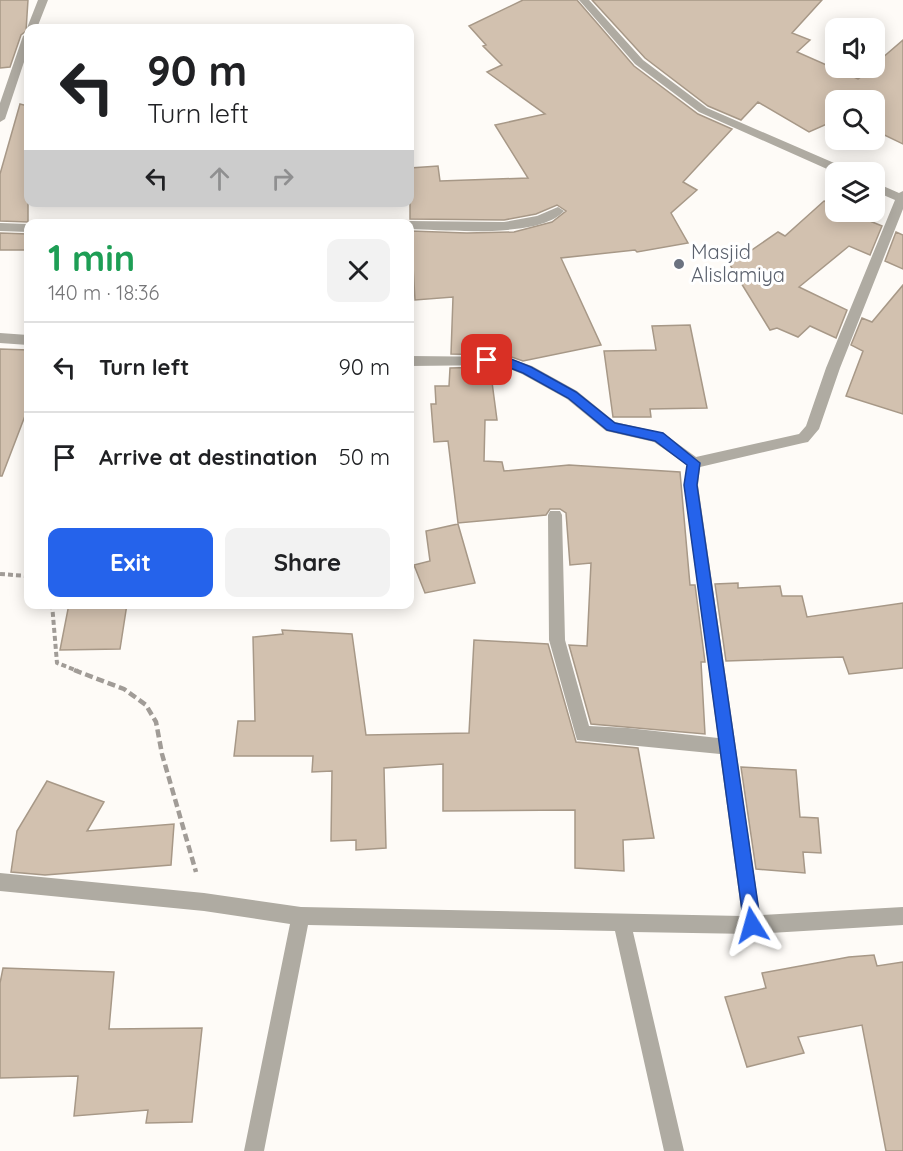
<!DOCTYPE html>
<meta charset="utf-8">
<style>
:root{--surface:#fff;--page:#f2f2f2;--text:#202124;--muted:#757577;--line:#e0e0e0;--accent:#2563eb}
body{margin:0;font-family:Quicksand,sans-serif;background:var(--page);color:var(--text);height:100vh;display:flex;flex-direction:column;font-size:22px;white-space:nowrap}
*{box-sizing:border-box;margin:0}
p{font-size:20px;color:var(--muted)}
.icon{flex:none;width:33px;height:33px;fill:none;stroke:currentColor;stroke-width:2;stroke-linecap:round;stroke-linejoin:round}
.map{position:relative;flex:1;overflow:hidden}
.drawer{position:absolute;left:24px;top:219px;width:390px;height:390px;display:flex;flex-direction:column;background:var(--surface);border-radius:12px;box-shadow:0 3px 15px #0003}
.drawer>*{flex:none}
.hud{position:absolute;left:24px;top:24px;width:390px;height:183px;border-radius:12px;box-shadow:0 3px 15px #0003;background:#fff;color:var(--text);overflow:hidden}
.tools{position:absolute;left:825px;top:18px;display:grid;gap:12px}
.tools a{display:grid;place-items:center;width:60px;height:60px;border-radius:12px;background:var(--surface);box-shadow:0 3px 15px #0003;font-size:30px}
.pin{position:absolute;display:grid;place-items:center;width:51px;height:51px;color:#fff;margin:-26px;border-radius:12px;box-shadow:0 3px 9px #0006}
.me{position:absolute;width:66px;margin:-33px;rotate:352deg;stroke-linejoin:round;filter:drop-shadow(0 0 4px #0008)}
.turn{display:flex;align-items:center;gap:21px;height:126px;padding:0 24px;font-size:27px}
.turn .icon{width:78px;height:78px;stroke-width:2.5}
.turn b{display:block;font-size:42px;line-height:51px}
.lanes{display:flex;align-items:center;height:57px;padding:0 24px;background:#0003;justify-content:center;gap:30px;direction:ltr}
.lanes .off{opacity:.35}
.round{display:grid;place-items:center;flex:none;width:63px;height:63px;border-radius:12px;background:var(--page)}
.head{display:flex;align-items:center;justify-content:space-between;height:102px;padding:0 24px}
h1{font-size:36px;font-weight:700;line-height:45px;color:#1e9e55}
.action{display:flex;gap:12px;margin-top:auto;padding:12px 24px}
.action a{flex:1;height:69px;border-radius:12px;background:var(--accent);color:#fff;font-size:24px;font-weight:700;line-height:69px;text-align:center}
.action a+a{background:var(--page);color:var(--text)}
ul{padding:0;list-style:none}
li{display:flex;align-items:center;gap:18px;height:90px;padding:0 24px;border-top:2px solid var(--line)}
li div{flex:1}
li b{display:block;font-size:22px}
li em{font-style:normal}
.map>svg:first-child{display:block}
.building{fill:#d2c1af;stroke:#a79887;stroke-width:1.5}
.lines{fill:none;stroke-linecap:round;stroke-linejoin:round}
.path-far1{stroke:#a19c97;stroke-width:4;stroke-dasharray:5 3;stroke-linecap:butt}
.path{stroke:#a19c97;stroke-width:4.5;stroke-dasharray:8 4;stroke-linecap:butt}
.minor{fill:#afaba2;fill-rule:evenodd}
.route{fill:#2563eb;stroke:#184099;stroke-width:1.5}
.worship-dot{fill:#6b7280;stroke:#fff;stroke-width:2}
.labels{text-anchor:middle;stroke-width:6;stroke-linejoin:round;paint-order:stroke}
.worship-label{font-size:20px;fill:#5b616d;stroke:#fff;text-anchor:start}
</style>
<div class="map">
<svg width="903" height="1151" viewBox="0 0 903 1151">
<rect width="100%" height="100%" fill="#fefbf7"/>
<!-- building -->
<path class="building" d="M0 0H28L26 31 21 35 10 67 0 68Z
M523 0H577L634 66 698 114 732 129 683 182 697 190 671 213 688 243 637 252 635 250 561 258 601 345 523 361 506 355 451 354 453 297 415 300 411 231 467 233 514 232 552 222 566 211 557 205 536 214 504 220 410 219V168L438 166 440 181 528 178 495 125 545 114 487 72 502 65 483 46 486 45 469 26Z
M592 0H822L792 33 810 40 797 52 858 79 874 68V65L903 40V144L874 130V100H836V120L809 132 758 102 741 120 708 106 645 58Z
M20 104 28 106V222L0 221V174Z
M824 201 836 206V212H848L882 226 870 255 849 246 799 287 847 310 836 338 810 326 798 337 777 328 770 330 730 265 778 232 785 236Z
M896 232 903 235V269L885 261Z
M0 233 28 234V250H0Z
M903 285V414L846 396 863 351 851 345 862 318 872 322Z
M690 325 707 408 650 409 651 417H613L604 351 656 350 652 326Z
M0 349 28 350V408L2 476H0Z
M490 367 497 420H485L484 461 502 462 504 471 569 465 680 472 690 585H695L705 662H701L705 734 591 724 569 645 587 646 591 563 570 565 566 513 560 509H550L546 515 458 523 448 441 434 442 431 404H436L435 386H449L450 368Z
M458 524 475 583 425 593 414 565 430 561 426 531Z
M738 583V588L780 586 782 596H802L807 617 903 603V668L849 674 843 657 726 661 715 584Z
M69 604H127L120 649 60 650Z
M282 630 352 634 366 735 469 733 474 640 548 644 576 742 638 748 654 838 623 840 624 871 575 868V810L443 811V764L384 768 386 848 356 850V840L331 841 332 771 312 772 313 756H234L238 721H255L253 637 283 634Z
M741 767 796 770 800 817 818 818 821 853 803 852 805 873 756 869Z
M47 781 104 802 87 831 174 824 171 865 45 875 11 872 17 831Z
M874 955 877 966 903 962V1151H886L862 1025 798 1037 804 1053 747 1067 725 997 766 988 762 973 849 957Z
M3 968 114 972 109 1029 202 1028 192 1122 146 1123 148 1110 74 1116 78 1076 0 1078V983Z"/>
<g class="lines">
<!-- path-far1 -->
<path class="path-far1" d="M0 574 28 576
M52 604 57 663 78 671"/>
<!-- path -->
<path class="path" d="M74 670 124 689 146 705 156 722 162 754 196 872"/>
<!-- minor -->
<path class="minor" d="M38 0H48L37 28 28 30 27 28Z
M579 0H589L643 60 707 108 848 169 849 172 836 173 699 112 635 64Z
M28 33V50L5 119 0 122V103L23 36Z
M874 182 899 193 903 191V209L840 368 819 429 808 442 803 443 700 467 698 485 760 915 903 907V925L752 934 633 932 684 1151H664L615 931 308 925 264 1151H244L290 924 204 911 0 891V873L204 893 301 907 742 916 720 754 577 740 549 640 548 515 550 511H560L562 515 565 640 589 726 628 728 718 738 684 485 687 465 654 442 606 431 567 399 522 374 500 365 410 366V356L506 357 532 366 577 391 615 422 663 433 696 457 799 434 806 426 826 368 895 200 874 191Z
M558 207 564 211C539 239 445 230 410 229V224H405L410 221 504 222 537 216Z
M0 223 28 224V232L0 231Z
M0 333 28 335V345L0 343Z"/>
</g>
<!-- route -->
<path class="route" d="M501 355 531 367 576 392 615 423 663 433 700 463 697 485 761 925 758 930 752 933 746 930 744 925 684 485 687 465 655 441 607 430 568 398 523 373 500 364 487 365 481 360 487 356Z"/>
<!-- markers -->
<circle class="worship-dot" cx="679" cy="264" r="6"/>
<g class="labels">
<!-- worship labels -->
<g class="worship-label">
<text x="691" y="259">Masjid<tspan x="691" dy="23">Alislamiya</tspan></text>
</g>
</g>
</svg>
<div class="tools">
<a><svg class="icon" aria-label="sound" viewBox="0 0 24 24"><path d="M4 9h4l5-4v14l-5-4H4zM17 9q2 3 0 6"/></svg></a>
<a><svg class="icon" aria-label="search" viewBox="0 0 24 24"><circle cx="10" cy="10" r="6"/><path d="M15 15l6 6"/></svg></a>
<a><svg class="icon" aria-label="layers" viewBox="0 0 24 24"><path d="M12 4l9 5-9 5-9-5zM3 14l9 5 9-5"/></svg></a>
</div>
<div class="pin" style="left:487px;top:360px;background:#d93025"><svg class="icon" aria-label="arrive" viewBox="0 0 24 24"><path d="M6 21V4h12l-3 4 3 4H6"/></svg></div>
<svg class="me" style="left:752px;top:925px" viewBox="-20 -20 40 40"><path d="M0-17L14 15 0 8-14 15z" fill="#2563eb" stroke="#fff" stroke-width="4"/></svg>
<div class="hud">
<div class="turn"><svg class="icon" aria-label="left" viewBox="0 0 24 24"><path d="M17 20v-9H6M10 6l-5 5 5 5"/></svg><div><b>90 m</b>Turn left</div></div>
<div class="lanes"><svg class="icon" aria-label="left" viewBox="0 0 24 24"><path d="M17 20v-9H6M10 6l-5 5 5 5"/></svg><svg class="icon off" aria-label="ahead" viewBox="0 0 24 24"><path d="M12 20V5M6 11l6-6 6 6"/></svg><svg class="icon off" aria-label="right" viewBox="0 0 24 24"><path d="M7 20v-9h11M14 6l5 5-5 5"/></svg></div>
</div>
<section class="drawer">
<div class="head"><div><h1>1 min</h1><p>140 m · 18:36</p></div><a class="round"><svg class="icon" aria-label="close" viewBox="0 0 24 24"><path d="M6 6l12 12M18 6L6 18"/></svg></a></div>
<ul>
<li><svg class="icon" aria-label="left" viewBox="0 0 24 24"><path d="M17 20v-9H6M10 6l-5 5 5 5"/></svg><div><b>Turn left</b></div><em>90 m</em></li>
<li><svg class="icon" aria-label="arrive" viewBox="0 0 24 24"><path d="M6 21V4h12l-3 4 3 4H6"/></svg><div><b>Arrive at destination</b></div><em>50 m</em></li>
</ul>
<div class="action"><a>Exit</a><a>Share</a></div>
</section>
</div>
